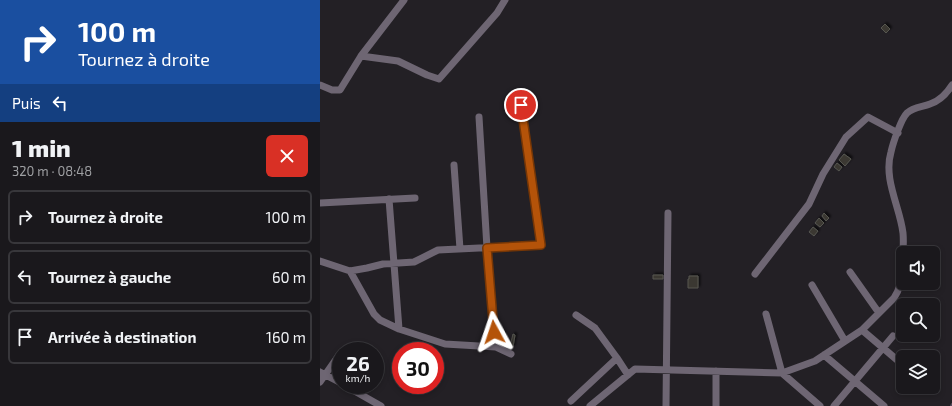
<!DOCTYPE html>
<html lang="fr">
<meta charset="utf-8">
<style>
:root{--surface:#1a181c;--page:#272529;--text:#f1f3f6;--muted:#9fa0a3;--line:#38373b}
body{margin:0;font-family:"Exo 2",sans-serif;background:var(--page);color:var(--text);height:100vh;display:flex;flex-direction:column;font-size:15px;white-space:nowrap}
*{box-sizing:border-box;margin:0}
p{font-size:13px;color:var(--muted)}
.icon{flex:none;width:22px;height:22px;fill:none;stroke:currentColor;stroke-width:2;stroke-linecap:round;stroke-linejoin:round}
.map{position:relative;flex:1;overflow:hidden}
.side{display:flex;flex-direction:column;background:var(--surface);width:320px}
.side>*{flex:none}
.banner{background:#1a4fa0;color:#fff;overflow:hidden}
.controls{position:absolute;left:576px;top:246px;display:grid;gap:8px}
.controls a{display:grid;place-items:center;width:44px;height:44px;border-radius:6px;background:var(--surface);box-shadow:0 2px 6px #0003,0 0 0 1px var(--line);font-size:20px}
.speed{position:absolute;left:12px;top:342px;display:flex;gap:8px;font-size:20px;font-weight:700;text-align:center}
.speed>*{display:grid;place-content:center;width:52px;height:52px;border-radius:50%;background:var(--surface);box-shadow:0 2px 6px #0003,0 0 0 1px var(--line);line-height:1}
.speed small{font-size:10px;font-weight:400}
.speed .limit{border:6px solid #d22;background:#fff;color:#111}
.pin{position:absolute;display:grid;place-items:center;width:34px;height:34px;color:#fff;margin:-17px;border:2px solid #fff;border-radius:50%;box-shadow:0 1px 4px #0007}
.me{position:absolute;width:44px;margin:-22px;rotate:355deg;stroke-linejoin:round;filter:drop-shadow(0 0 3px #0008)}
.turn{display:flex;align-items:center;gap:14px;height:84px;padding:0 12px;font-size:18px}
.turn .icon{width:52px;height:52px;stroke-width:2.5}
.turn b{display:block;font-size:28px;line-height:34px}
.then{display:flex;align-items:center;height:38px;padding:0 12px;background:#0003;gap:8px;font-size:15px}
.round{display:grid;place-items:center;flex:none;width:42px;height:42px;border-radius:6px;background:var(--page)}
.summary{display:flex;align-items:center;justify-content:space-between;height:68px;padding:0 12px}
h1{font-size:24px;font-weight:800;line-height:30px}
ul{padding:0;list-style:none}
li{display:flex;align-items:center;gap:12px;height:54px;margin:0 8px 6px;padding:0 4px;border:2px solid var(--line);border-radius:6px}
li div{flex:1}
li b{display:block;font-size:15px}
li em{font-style:normal}
main{display:flex;flex:1;min-height:0}
.map>svg:first-child{display:block}
.lines{fill:none;stroke-linecap:round;stroke-linejoin:round}
.stream{stroke:#554a5b;stroke-width:2}
.building{fill:#3a3933;stroke:#565650;filter:url(#shadow)}
.minor{stroke:#6e6673;stroke-width:7}
.route-casing{stroke:#753606;stroke-width:10}
.route{stroke:#b45309;stroke-width:7}
</style>
<main>
<section class="side">
<div class="banner">
<div class="turn"><svg class="icon" aria-label="right" viewBox="0 0 24 24"><path d="M7 20v-9h11M14 6l5 5-5 5"/></svg><div><b>100 m</b>Tournez à droite</div></div>
<div class="then">Puis<svg class="icon" aria-label="left" viewBox="0 0 24 24"><path d="M17 20v-9H6M10 6l-5 5 5 5"/></svg></div>
</div>
<div class="summary"><div><h1>1 min</h1><p>320 m · 08:48</p></div><a class="round" style="background:#d93025;color:#fff"><svg class="icon" aria-label="close" viewBox="0 0 24 24"><path d="M6 6l12 12M18 6L6 18"/></svg></a></div>
<ul>
<li><svg class="icon" aria-label="right" viewBox="0 0 24 24"><path d="M7 20v-9h11M14 6l5 5-5 5"/></svg><div><b>Tournez à droite</b></div><em>100 m</em></li>
<li><svg class="icon" aria-label="left" viewBox="0 0 24 24"><path d="M17 20v-9H6M10 6l-5 5 5 5"/></svg><div><b>Tournez à gauche</b></div><em>60 m</em></li>
<li><svg class="icon" aria-label="arrive" viewBox="0 0 24 24"><path d="M6 21V4h12l-3 4 3 4H6"/></svg><div><b>Arrivée à destination</b></div><em>160 m</em></li>
</ul>
</section>
<div class="map">
<svg width="632" height="406" viewBox="0 0 632 406">
<defs>
<filter id="shadow"><feDropShadow dx="2" dy="-2" stdDeviation="1" flood-color="#0009"/></filter>
</defs>
<rect width="100%" height="100%" fill="#232025"/>
<g class="lines">
<!-- stream -->
<path class="stream" d="M631 406 632 404"/>
</g>
<!-- building -->
<path class="building" d="M565 24 570 29 566 33 561 28Z
M524 154 531 159 525 166 519 160Z
M517 163 522 167 519 171 514 167Z
M504 213 509 218 506 221 502 216Z
M499 218 504 223 500 227 495 223Z
M493 227 498 231 494 236 489 232Z
M333 275H343V279H333Z
M369 276H378V288H368V279H369Z
M193 334 195 335 193 347 190 346Z"/>
<g class="lines">
<!-- minor -->
<path class="minor" d="M41 56 84 0
M0 85 12 90H20L41 56 78 61 107 75 119 79 177 13 185 0
M159 117 167 248 176 347
M134 165 140 249
M69 199 79 329
M0 203 95 198
M0 261 30 271 47 268 63 264 94 262 118 250 221 245 201 105
M30 271 54 314 60 320 79 329 125 344 176 347 191 354
M530 272 559 313
M435 274 489 204 503 174 526 137 548 117 578 133
M492 285 525 341
M446 314 462 373 500 406
M256 315 275 328 297 358 308 375
M542 330 583 365
M504 355 564 406
M396 371V406
M0 372 21 383
M0 382 19 355
M24 385 61 406
M251 401 297 358
M270 406 315 369 462 373 495 361 542 330 574 298C581 288 581 278 582 266 583 255 584 244 583 233 580 207 563 179 571 152 573 143 581 119 587 113 593 107 602 107 610 104 619 101 627 93 632 85
M346 406 348 213
M514 406 573 336"/>
</g>
<g class="lines">
<defs>
<path id="route" d="M174 332 167 248 221 245 201 105"/>
</defs>
<!-- route casing -->
<use href="#route" class="route-casing"/>
<!-- route -->
<use href="#route" class="route"/>
</g>
</svg>
<div class="controls">
<a><svg class="icon" aria-label="sound" viewBox="0 0 24 24"><path d="M4 9h4l5-4v14l-5-4H4zM17 9q2 3 0 6"/></svg></a>
<a><svg class="icon" aria-label="search" viewBox="0 0 24 24"><circle cx="10" cy="10" r="6"/><path d="M15 15l6 6"/></svg></a>
<a><svg class="icon" aria-label="layers" viewBox="0 0 24 24"><path d="M12 4l9 5-9 5-9-5zM3 14l9 5 9-5"/></svg></a>
</div>
<div class="speed"><div>26<small>km/h</small></div><div class="limit">30</div></div>
<div class="pin" style="left:201px;top:105px;background:#d93025"><svg class="icon" aria-label="arrive" viewBox="0 0 24 24"><path d="M6 21V4h12l-3 4 3 4H6"/></svg></div>
<svg class="me" style="left:174px;top:332px" viewBox="-20 -20 40 40"><path d="M0-17L14 15 0 8-14 15z" fill="#b45309" stroke="#fff" stroke-width="4"/></svg>
</div>
</main>
